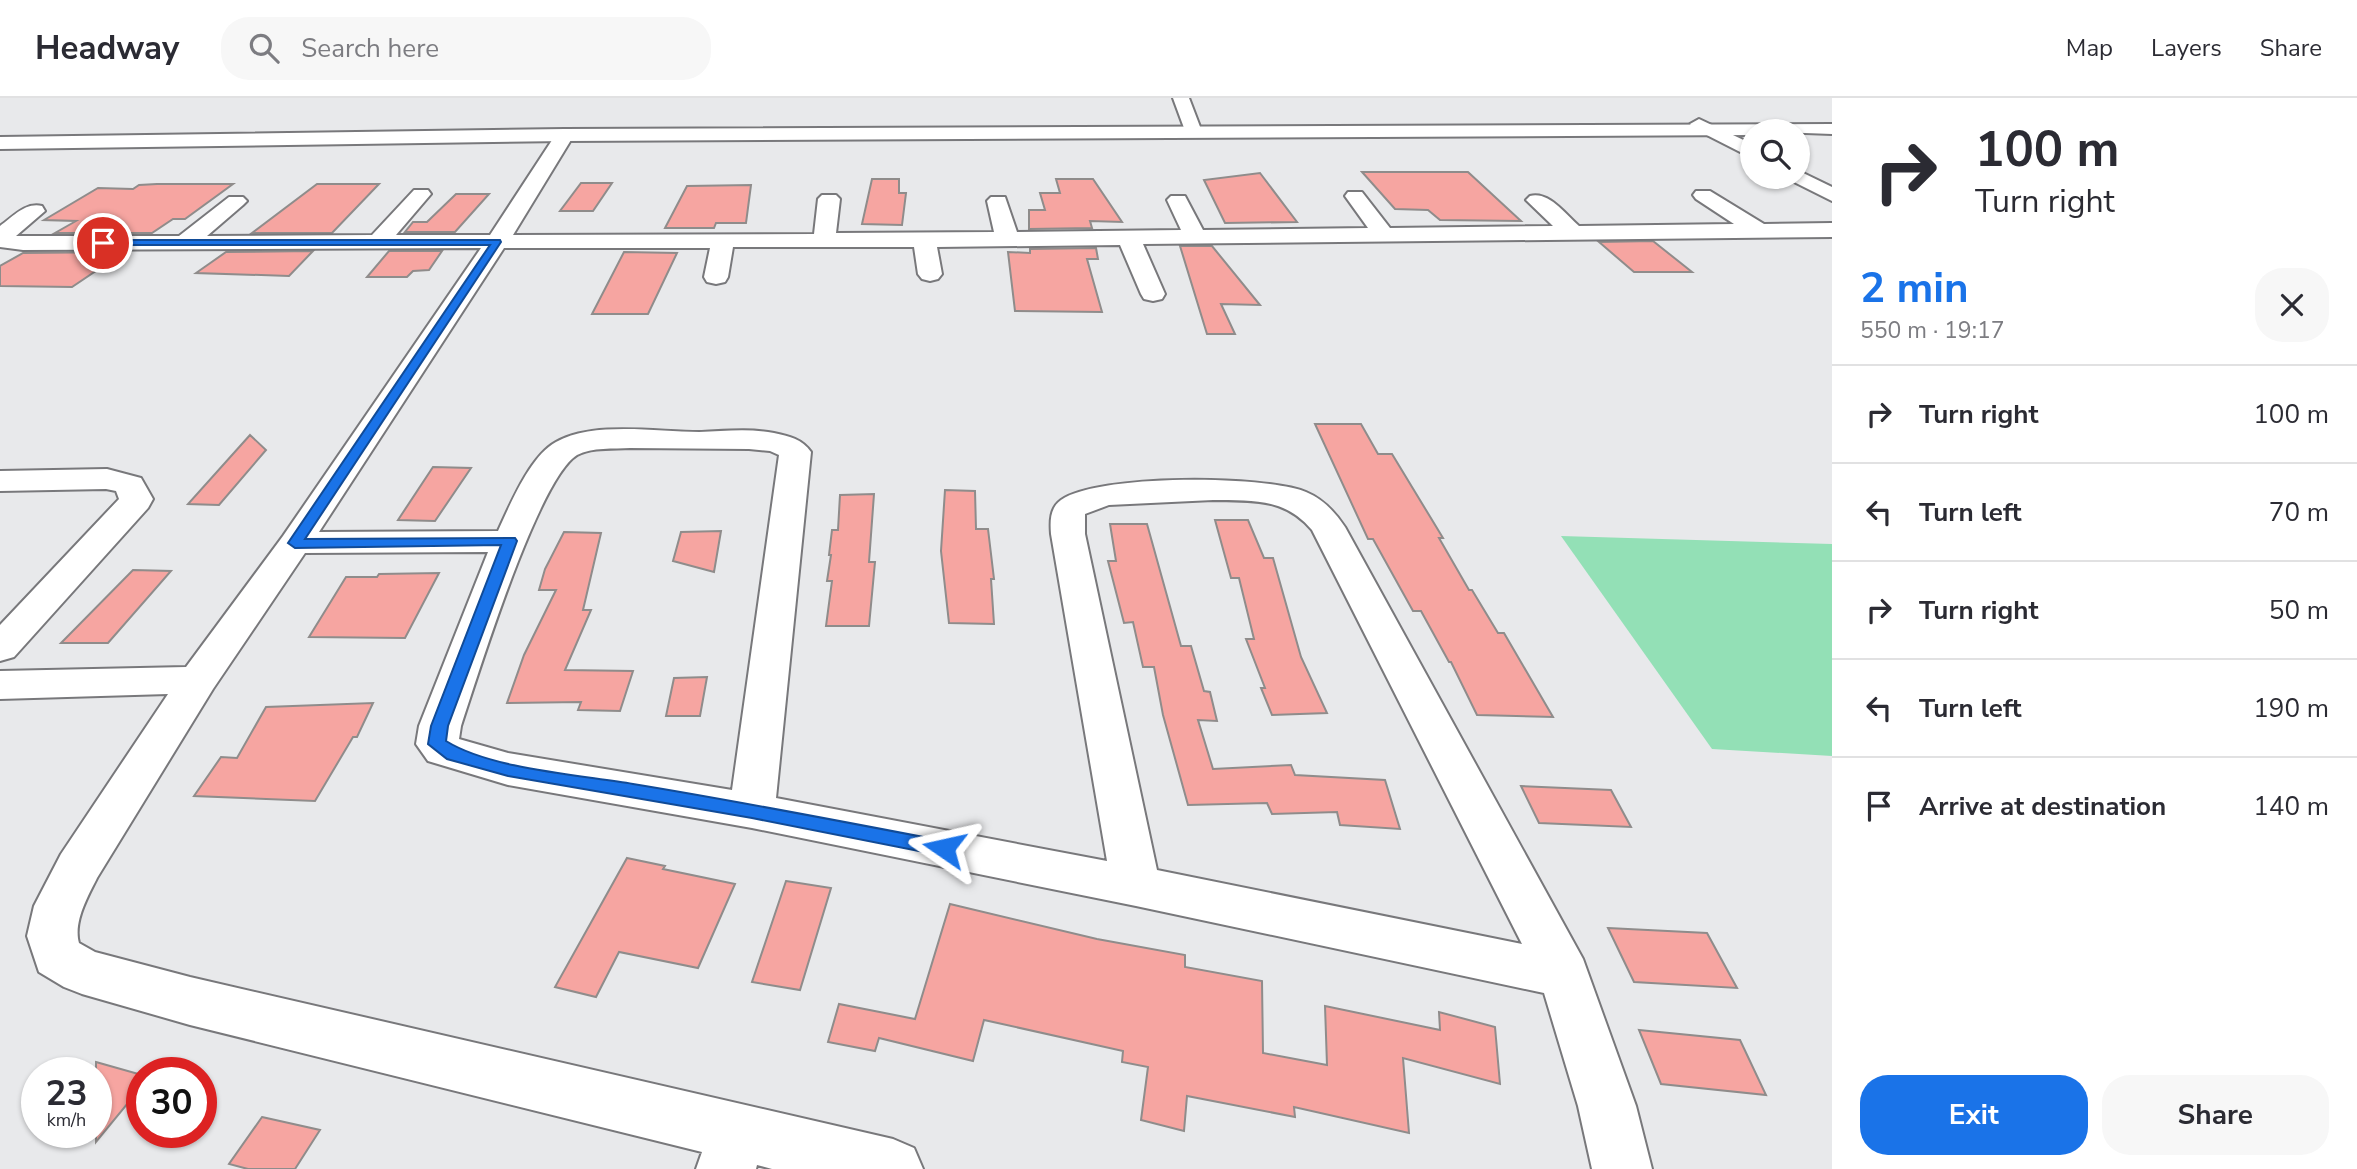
<!DOCTYPE html>
<meta charset="utf-8">
<style>
:root{--surface:#fff;--page:#f7f7f7;--text:#2b2b33;--muted:#7c7c81;--line:#e1e1e2;--accent:#1a73e8}
body{margin:0;font-family:"Nunito Sans",sans-serif;background:var(--page);color:var(--text);height:100vh;display:flex;flex-direction:column;font-size:26px;white-space:nowrap}
*{box-sizing:border-box;margin:0}
p{font-size:23px;color:var(--muted)}
.icon{flex:none;width:38px;height:38px;fill:none;stroke:currentColor;stroke-width:2;stroke-linecap:round;stroke-linejoin:round}
.map{position:relative;flex:1;overflow:hidden}
.sheet{display:flex;flex-direction:column;background:var(--surface);width:525px}
.sheet>*{flex:none}
.hud{background:#fff;color:var(--text);overflow:hidden}
.fabs{position:absolute;left:1740px;top:21px;display:grid;gap:14px}
.fabs a{display:grid;place-items:center;width:70px;height:70px;border-radius:50%;background:var(--surface);box-shadow:0 2px 5px #0004;font-size:35px}
.speed{position:absolute;left:21px;top:959px;display:flex;gap:14px;font-size:35px;font-weight:700;text-align:center}
.speed>*{display:grid;place-content:center;width:91px;height:91px;border-radius:50%;background:var(--surface);box-shadow:0 2px 5px #0004;line-height:1}
.speed small{font-size:18px;font-weight:400}
.speed .limit{border:10px solid #d22;background:#fff;color:#111}
.pin{position:absolute;display:grid;place-items:center;width:60px;height:60px;color:#fff;margin:-30px;border:4px solid #fff;border-radius:50%;box-shadow:0 2px 7px #0007}
.me{position:absolute;width:77px;margin:-38px;rotate:281deg;stroke-linejoin:round;filter:drop-shadow(0 0 5px #0008)}
.turn{display:flex;align-items:center;gap:24px;height:147px;padding:0 28px;font-size:32px}
.turn .icon{width:91px;height:91px;stroke-width:2.5}
.turn b{display:block;font-size:49px;line-height:60px}
.round{display:grid;place-items:center;flex:none;width:74px;height:74px;border-radius:28px;background:var(--page)}
.summary{display:flex;align-items:center;justify-content:space-between;height:119px;padding:0 28px}
h1{font-size:42px;font-weight:700;line-height:52px;color:var(--accent)}
.action{display:flex;gap:14px;margin-top:auto;padding:14px 28px}
.action a{flex:1;height:80px;border-radius:28px;background:var(--accent);color:#fff;font-size:28px;font-weight:700;line-height:80px;text-align:center}
.action a+a{background:var(--page);color:var(--text)}
ul{padding:0;list-style:none}
li{display:flex;align-items:center;gap:21px;height:98px;padding:0 28px;border-top:2px solid var(--line)}
li div{flex:1}
li b{display:block;font-size:26px}
li em{font-style:normal}
header{display:flex;align-items:center;gap:42px;box-sizing:border-box;height:98px;padding:0 35px;background:var(--surface);border-bottom:2px solid var(--line)}
header strong{font-size:33px}
nav{display:flex;gap:38px;margin-inline-start:auto;font-size:24px}
.search{width:490px;height:63px;background:var(--page);display:flex;align-items:center;gap:18px;box-sizing:border-box;padding:0 24px;border-radius:28px;color:var(--muted);font-size:26px}
main{display:flex;flex:1;min-height:0}
.map>svg:first-child{display:block}
.green{fill:#93e0b6}
.building{fill:#f6a5a1;stroke:#8f8c8b;stroke-width:2}
.lines{fill:none;stroke-linecap:round;stroke-linejoin:round}
.minor-casing{stroke:#78787b;stroke-width:4}
.major-casing{stroke:#78787b;stroke-width:4}
.minor{fill:#fff;fill-rule:evenodd}
.major{fill:#fff;fill-rule:evenodd}
.route{fill:#1a73e8;stroke:#114b97;stroke-width:2}
</style>
<header>
<strong>Headway</strong>
<div class="search"><svg class="icon" aria-label="search" viewBox="0 0 24 24"><circle cx="10" cy="10" r="6"/><path d="M15 15l6 6"/></svg>Search here</div>
<nav><a>Map</a><a>Layers</a><a>Share</a></nav>
</header>
<main>
<div class="map">
<svg width="1832" height="1071" viewBox="0 0 1832 1071">
<rect width="100%" height="100%" fill="#e8e9eb"/>
<!-- green -->
<path class="green" d="M1561 438 1832 446V658L1712 651Z"/>
<!-- building -->
<path class="building" d="M1362 74H1468L1521 123 1440 122 1428 112 1395 111Z
M1260 75 1297 124 1225 125 1204 82Z
M872 81H899V95H906L902 127 862 126Z
M1056 81H1093L1122 124 1090 123 1092 130 1029 131V112H1045L1040 95H1060Z
M581 85H612L593 113H560Z
M157 86H233L185 121H173L152 135H55L76 123 44 122 98 90 133 91 139 87Z
M317 86H379L332 135H252Z
M751 87 746 125H716L714 130H665L687 88Z
M456 96H489L455 134H405L413 124H427Z
M1653 143 1692 174H1634L1599 144Z
M1180 148H1212L1260 207 1221 206 1235 236H1207Z
M1096 150 1098 161H1087L1102 214 1015 213 1008 154 1030 155V151Z
M313 153 289 178 196 175 226 154Z
M389 153H442L429 172 413 173 407 179H367Z
M124 154 72 189 0 188V168L23 155Z
M624 154 677 155 648 216H592Z
M1315 326H1361L1378 356H1392L1443 440H1439L1469 492H1472L1498 535H1504L1553 619 1477 617 1451 564H1449L1421 513H1413L1373 441H1368Z
M250 337 266 352 219 407 188 406Z
M433 369 471 370 435 423 398 422Z
M945 392 975 393 976 431H988L994 481H991L994 526 949 525 941 453Z
M874 396 869 464H875L869 528H826L832 483H827L831 457H829L832 432H838L840 397Z
M1215 422H1248L1264 460H1273L1301 559 1327 615 1272 617 1261 590H1265L1246 541H1254L1239 480H1231Z
M1110 426H1147L1181 548H1191L1204 593 1210 594 1217 623 1198 622 1213 671 1291 667 1295 677 1385 682 1400 731 1340 727 1337 714 1272 716 1267 705 1188 707 1163 617 1154 569H1143L1133 524 1124 525 1108 463H1116Z
M721 433 714 474 673 463 681 434Z
M564 434 601 435 583 512H591L565 572 633 573 620 613 578 612 581 604 507 605 524 557 556 492H539L545 471Z
M133 472 171 473 108 545H61Z
M439 475 405 540 309 539 346 479H377L379 476Z
M707 579 700 618H666L674 580Z
M373 605 357 639H353L315 703 194 698 221 659 237 660 266 609Z
M1521 688 1611 692 1631 729 1539 725Z
M627 760 665 768 663 771 735 786 698 870 619 854 596 899 555 889Z
M786 783 831 790 800 892 752 884Z
M950 806 1097 841 1185 857V869L1262 883 1263 955 1327 967 1325 908 1440 932 1439 914 1495 929 1500 986 1403 960 1409 1035 1294 1009 1295 1019 1187 998 1184 1033 1141 1022 1148 969 1122 964 1123 953 984 922 973 963 879 940 875 953 828 944 839 906 915 921Z
M1608 830 1707 835 1737 890 1634 884Z
M1639 932 1740 942 1766 997 1661 986Z
M96 964 142 977V988L96 1044Z
M262 1019 320 1032 295 1071H248L229 1066Z"/>
<g class="lines">
<defs>
<path id="minor" d="M1173 0H1189L1202 34 1199 38H1187Z
M1699 21 1752 46V60L1693 30 1690 26Z
M565 31 574 37 513 137 814 136 818 101 822 97H836L840 101 836 135 994 134 987 103 991 99H1005L1017 134 1181 132 1167 102 1171 98H1185L1203 132 1368 130 1345 98 1348 94H1362L1390 130 1553 128 1526 102 1530 98C1549 93 1565 116 1579 128L1734 126 1696 101 1693 97 1696 93H1710L1764 126 1832 125V139L1143 146 1165 196 1162 201 1153 203 1144 201 1141 196 1120 147 937 149 942 176 938 181 930 183 922 181 918 176 914 149H733L728 179 725 184 716 186 707 184 704 179 710 150H504L319 434 498 433C510 407 530 358 556 344 594 323 657 334 699 334 724 333 749 330 774 335 789 338 802 341 811 354L776 700 1107 763 1051 436C1050 423 1050 410 1061 402 1097 376 1264 377 1306 394 1323 401 1335 414 1345 429L1583 861 1636 1008 1652 1071H1592L1578 1008 1544 895 1136 808 752 730 508 687 428 663 416 646 419 628 488 454 305 455 213 591 97 780C88 798 73 824 79 845L95 854 190 879 893 1041 914 1050 923 1071H772L757 1067 756 1071H696L702 1054 190 927 82 896 64 889 39 874 27 838 34 808 61 756 168 596 0 601V573L186 569 283 438 481 150 23 152 0 149V128C13 119 25 104 42 108L45 113 16 138H179L229 99H243L247 103 243 107 207 138 372 137 414 92H428L431 96 396 137H490L558 33ZM630 350 749 351 770 353 779 357 732 692 508 655 459 641 461 628C478 577 538 381 577 357 592 349 614 351 630 350ZM1213 402C1252 403 1284 399 1312 432L1522 846 1157 772 1085 436V416L1109 407Z
M1797 72 1832 89V103L1790 82 1787 79H1797Z
M107 371 141 380 153 401 148 410 14 559 0 563V527L119 401 116 393 106 391 0 393V373Z"/>
<path id="major" d="M1832 26V36L1752 33V37L565 43 0 51V39L565 31Z"/>
</defs>
<!-- minor casing -->
<use href="#minor" class="minor-casing"/>
<!-- major casing -->
<use href="#major" class="major-casing"/>
<!-- minor -->
<use href="#minor" class="minor"/>
<!-- major -->
<use href="#major" class="major"/>
</g>
<!-- route -->
<path class="route" d="M103 142H500L501 144 305 441 515 440 517 443 448 628 446 643C491 671 579 677 633 686 737 703 840 723 944 743L951 745 954 750 951 756 944 758 752 720 508 678 447 661 428 646 431 628 501 447 295 450 288 445 490 147H100L99 145Z"/>
</svg>
<div class="fabs">
<a><svg class="icon" aria-label="search" viewBox="0 0 24 24"><circle cx="10" cy="10" r="6"/><path d="M15 15l6 6"/></svg></a>
</div>
<div class="speed"><div>23<small>km/h</small></div><div class="limit">30</div></div>
<div class="pin" style="left:103px;top:145px;background:#d93025"><svg class="icon" aria-label="arrive" viewBox="0 0 24 24"><path d="M6 21V4h12l-3 4 3 4H6"/></svg></div>
<svg class="me" style="left:944px;top:750px" viewBox="-20 -20 40 40"><path d="M0-17L14 15 0 8-14 15z" fill="#1a73e8" stroke="#fff" stroke-width="4"/></svg>
</div>
<section class="sheet">
<div class="hud">
<div class="turn"><svg class="icon" aria-label="right" viewBox="0 0 24 24"><path d="M7 20v-9h11M14 6l5 5-5 5"/></svg><div><b>100 m</b>Turn right</div></div>
</div>
<div class="summary"><div><h1>2 min</h1><p>550 m · 19:17</p></div><a class="round"><svg class="icon" aria-label="close" viewBox="0 0 24 24"><path d="M6 6l12 12M18 6L6 18"/></svg></a></div>
<ul>
<li><svg class="icon" aria-label="right" viewBox="0 0 24 24"><path d="M7 20v-9h11M14 6l5 5-5 5"/></svg><div><b>Turn right</b></div><em>100 m</em></li>
<li><svg class="icon" aria-label="left" viewBox="0 0 24 24"><path d="M17 20v-9H6M10 6l-5 5 5 5"/></svg><div><b>Turn left</b></div><em>70 m</em></li>
<li><svg class="icon" aria-label="right" viewBox="0 0 24 24"><path d="M7 20v-9h11M14 6l5 5-5 5"/></svg><div><b>Turn right</b></div><em>50 m</em></li>
<li><svg class="icon" aria-label="left" viewBox="0 0 24 24"><path d="M17 20v-9H6M10 6l-5 5 5 5"/></svg><div><b>Turn left</b></div><em>190 m</em></li>
<li><svg class="icon" aria-label="arrive" viewBox="0 0 24 24"><path d="M6 21V4h12l-3 4 3 4H6"/></svg><div><b>Arrive at destination</b></div><em>140 m</em></li>
</ul>
<div class="action"><a>Exit</a><a>Share</a></div>
</section>
</main>
